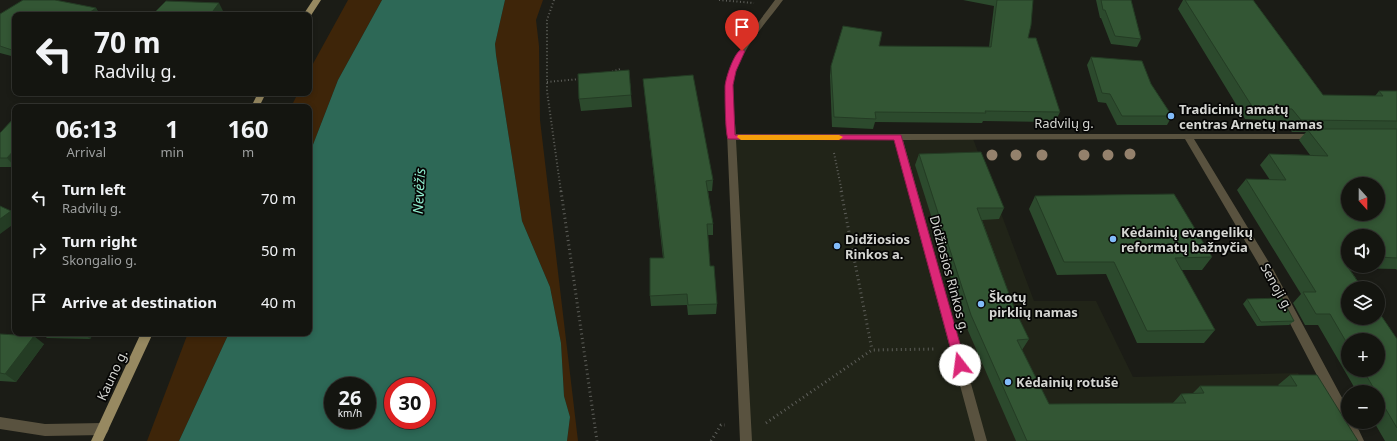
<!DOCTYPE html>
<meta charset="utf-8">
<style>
:root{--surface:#141510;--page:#21221e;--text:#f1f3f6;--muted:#9d9f9f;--line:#333430}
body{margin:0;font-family:"Noto Sans",sans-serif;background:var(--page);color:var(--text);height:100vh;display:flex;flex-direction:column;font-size:15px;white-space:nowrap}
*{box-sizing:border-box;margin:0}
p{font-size:13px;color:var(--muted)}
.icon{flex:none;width:22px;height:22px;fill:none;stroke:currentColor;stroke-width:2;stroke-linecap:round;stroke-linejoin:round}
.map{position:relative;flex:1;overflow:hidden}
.drawer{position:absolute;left:12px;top:104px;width:300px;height:232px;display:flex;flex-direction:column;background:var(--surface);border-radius:8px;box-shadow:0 2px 6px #0003,0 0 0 1px var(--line)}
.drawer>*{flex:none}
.hud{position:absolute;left:12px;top:12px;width:300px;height:84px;border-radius:8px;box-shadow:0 2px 6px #0003,0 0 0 1px var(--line);background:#141510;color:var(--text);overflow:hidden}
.needle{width:26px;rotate:159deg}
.fabs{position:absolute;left:1341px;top:177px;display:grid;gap:8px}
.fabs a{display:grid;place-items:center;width:44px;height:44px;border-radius:50%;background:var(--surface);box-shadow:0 2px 6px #0003,0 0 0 1px var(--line);font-size:20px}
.speed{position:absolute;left:324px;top:377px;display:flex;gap:8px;font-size:20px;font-weight:700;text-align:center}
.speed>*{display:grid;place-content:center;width:52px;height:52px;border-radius:50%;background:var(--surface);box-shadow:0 2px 6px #0003,0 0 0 1px var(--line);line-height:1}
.speed small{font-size:10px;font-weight:400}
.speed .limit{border:6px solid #d22;background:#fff;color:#111}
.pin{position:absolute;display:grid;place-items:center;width:34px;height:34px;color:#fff;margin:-41px -17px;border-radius:50% 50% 50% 0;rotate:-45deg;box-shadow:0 0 4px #0007}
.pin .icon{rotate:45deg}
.me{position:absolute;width:44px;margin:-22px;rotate:345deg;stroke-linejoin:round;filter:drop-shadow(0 0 3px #0008)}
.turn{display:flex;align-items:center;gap:14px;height:84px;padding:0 16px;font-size:18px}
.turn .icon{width:52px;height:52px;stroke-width:2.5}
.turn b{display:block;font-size:28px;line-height:34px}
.eta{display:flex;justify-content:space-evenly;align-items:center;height:68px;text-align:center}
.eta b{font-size:24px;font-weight:700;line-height:28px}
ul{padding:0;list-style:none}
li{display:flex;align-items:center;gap:12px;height:52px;padding:0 16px}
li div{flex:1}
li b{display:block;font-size:15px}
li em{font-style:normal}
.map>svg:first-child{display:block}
.built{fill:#212418}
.green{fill:#3e2509}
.water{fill:#2d6856;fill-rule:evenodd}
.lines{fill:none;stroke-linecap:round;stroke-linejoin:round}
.path-far1{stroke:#5e5f5a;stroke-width:2;stroke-dasharray:1 2.5;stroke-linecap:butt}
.path{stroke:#5e5f5a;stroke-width:3;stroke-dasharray:1 3.5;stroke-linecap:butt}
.minor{fill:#59523f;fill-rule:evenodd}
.major{fill:#978961;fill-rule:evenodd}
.tree{fill:#94816c}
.wall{fill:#2c4a2d;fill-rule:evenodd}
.shaded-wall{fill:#243c24}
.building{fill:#335634;stroke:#243c24;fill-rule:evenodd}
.route{fill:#db2777;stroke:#8e194d}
.slow{fill:#f59e0b}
.poi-dot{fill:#82bcfa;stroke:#060605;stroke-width:1.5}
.labels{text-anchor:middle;stroke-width:3.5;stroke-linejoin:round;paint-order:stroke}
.poi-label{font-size:13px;font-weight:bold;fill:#d5d6d2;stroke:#060605;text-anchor:start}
.street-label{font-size:13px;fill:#d5d6d2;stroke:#060605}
.water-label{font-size:14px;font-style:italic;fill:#8febcd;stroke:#060605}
</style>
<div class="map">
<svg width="1397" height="441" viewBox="0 0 1397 441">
<rect width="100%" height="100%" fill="#1b1c16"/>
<!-- built -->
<path class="built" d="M972 136 1034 301H1096L1133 377 1298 373 1338 441H746L731 137Z"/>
<!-- green -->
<path class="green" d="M348 0H382L338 80 309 155V107H291L298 93H309V71Z
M505 0H543L536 20 539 46 540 120 578 441H567L570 417 564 396 561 343 550 287 522 221 496 55 495 44Z
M188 333H229L179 441H147Z"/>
<!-- water -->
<path class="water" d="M382 0H505L495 44 496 55 522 221 550 287 561 343 564 396 570 417 567 441H179L229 333H309V155L338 80ZM333 386H367V420H333ZM393 386H427V420H393Z"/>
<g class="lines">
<!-- path-far1 -->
<path class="path-far1" d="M554 0 547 20V91L561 192
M719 0 754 3
M609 73 620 69
M547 82 580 79
M834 153 842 192"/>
<!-- path -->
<path class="path" d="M561 191 597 441
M841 191 872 350
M766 423 872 350 936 349
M711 441 721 425H725"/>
<!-- minor -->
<path class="minor" d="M775 0H783C765 25 737 52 733 85 731 100 735 118 736 134H1318L1320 136 1318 138 1315 139H1194L1273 269 1348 409V422H1355L1364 441H1351L1265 275 1185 139 903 140 987 441H975L894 140H736L752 441H740L725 85C734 52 755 27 775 0Z
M0 417 45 424 103 423 107 425 109 429 107 433 103 435 45 436 0 429Z"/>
<!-- major -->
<path class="major" d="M313 0H321L310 17 309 15H303Z
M258 93H266L259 107H251Z
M141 333H153L103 441H91Z"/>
</g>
<!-- trees -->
<g class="tree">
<circle cx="1130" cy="154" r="5.5"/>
<circle cx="992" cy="155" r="5.5"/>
<circle cx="1016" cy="155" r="5.5"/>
<circle cx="1042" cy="155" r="5.5"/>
<circle cx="1084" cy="155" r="5.5"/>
<circle cx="1108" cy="155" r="5.5"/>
</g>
<!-- wall -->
<path class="wall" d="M963 0H1033L1028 38 1060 112 1055 122 983 121 982 123 875 122 873 129 832 127 830 76 831 66 989 47 994 6Z
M1096 0H1131L1141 39 1137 47 1111 44 1101 18H1100Z
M1183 0H1253L1323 95 1375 96 1379 91H1397V270L1396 269 1349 268 1397 339V441H1385L1374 422H1378V392H1357L1318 325H1305L1293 303 1301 294 1237 190 1246 179 1270 180 1260 165 1269 154 1310 155 1299 140 1306 132H1292L1284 121 1245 119 1178 9ZM1348 236H1378V266H1348ZM1348 340 1378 370H1348Z
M96 8 100 15H15V57L0 53V14Z
M1091 57 1151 84 1172 116 1167 125H1117L1106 103 1098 102 1087 65Z
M629 70 632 107 581 111 579 99Z
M643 79 713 180 712 191H708L713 224V235H708L710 266 717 304 716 314 688 315 687 305 651 306 650 296 663 258Z
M15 117V167H0V133Z
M919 154 1004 208 999 219 982 220 1015 310 1029 339 1022 350 1049 404H1172L1181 394 1193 393 1200 386H1279L1278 385 1290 375 1358 441H1016L966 326 915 165Z
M1035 196 1212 257 1202 270H1181L1215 330 1204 343H1137L1106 274 1057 275 1029 209Z
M1247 299 1294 321 1289 325 1257 326 1243 304Z
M41 333H94L90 339 47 338Z
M0 334 44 344 16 382 0 381Z"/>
<!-- shaded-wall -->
<path class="shaded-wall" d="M219 3 223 11 220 15H210Z
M96 8 100 15H86Z
M15 149V167L7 158Z
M11 211 15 215V223L0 234V219Z
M84 333H94L90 339Z
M34 336 44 344 16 382 5 374Z"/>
<!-- building -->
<path class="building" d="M23 0H55L96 8 86 15H15V51L0 46V14Z
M997 0H1033L1031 25 1028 38H1036L1060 112 985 111 986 113 875 112 876 119 834 117 831 66 843 26 882 32 879 46 991 47Z
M1101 0H1131L1141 39 1115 36 1105 10H1103Z
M1185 0H1253L1323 95 1383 96 1379 91H1397V121L1301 120 1292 109 1253 108Z
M166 1 219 3 210 15H152Z
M1091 57 1142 61 1151 84 1172 116H1122L1110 94 1102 93Z
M629 70 631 95 579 99 578 74Z
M693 75 713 180 706 181 713 224H707L710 266H714L717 304 688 305 687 294 650 296V258H664L643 79Z
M26 105 54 106 52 107H25Z
M15 117V149L7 158H0V133Z
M1307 129H1397V258L1378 257V236H1348V257H1341L1362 288H1348V318H1378V311L1397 339V428L1378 396V392H1376L1363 370H1378V340H1348V345L1330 314H1316L1303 292H1316L1246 179 1286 180 1269 154 1328 156ZM1348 184H1378V214H1348Z
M981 152 1004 208H977L1015 310 1029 339 1017 340 1049 404 1186 403 1181 394 1204 393 1200 386H1297L1290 375H1317L1358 441H1027L971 315 919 154Z
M1174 194 1212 257 1175 258 1215 330 1147 331 1114 262H1064L1035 196Z
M0 206 11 211 0 219Z
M1282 298 1294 321 1261 322 1247 299Z
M0 334 34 336 5 374 0 373Z"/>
<!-- route -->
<path class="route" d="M742 49 745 51 736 71 733 85 735 135H901L966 365 964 368 960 369 957 368 955 365 894 140 728 139C725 132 725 95 725 86 726 77 734 52 742 49Z"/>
<!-- slow -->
<path class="slow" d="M738 135H839L843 137 839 140H741L737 137Z"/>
<!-- markers -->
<g class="poi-dot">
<circle cx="1171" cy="116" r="4"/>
<circle cx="1113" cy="239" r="4"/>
<circle cx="837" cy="246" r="4"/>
<circle cx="981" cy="304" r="4"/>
<circle cx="1008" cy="382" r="4"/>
</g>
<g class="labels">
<!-- poi labels -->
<g class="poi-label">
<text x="1179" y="114">Tradicinių amatų<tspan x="1179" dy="15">centras Arnetų namas</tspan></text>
<text x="1121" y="237">Kėdainių evangelikų<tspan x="1121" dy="15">reformatų bažnyčia</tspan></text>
<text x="845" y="244">Didžiosios<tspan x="845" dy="15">Rinkos a.</tspan></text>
<text x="989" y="302">Škotų<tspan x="989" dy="15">pirklių namas</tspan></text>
<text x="1016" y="387">Kėdainių rotušė</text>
</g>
<!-- street labels -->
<g class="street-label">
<text x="1064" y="128">Radvilų g.</text>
<text transform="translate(950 274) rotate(75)" y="5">Didžiosios Rinkos g.</text>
<text transform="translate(1277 287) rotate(61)" y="5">Senoji g.</text>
<text transform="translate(112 375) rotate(-65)" y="5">Kauno g.</text>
</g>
<!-- water labels -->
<g class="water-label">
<text transform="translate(419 191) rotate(-87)" y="5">Nevėžis</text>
</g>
</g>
</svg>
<div class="fabs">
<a><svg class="needle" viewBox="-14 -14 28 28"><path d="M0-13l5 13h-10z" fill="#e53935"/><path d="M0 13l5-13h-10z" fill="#9d9f9f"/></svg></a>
<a><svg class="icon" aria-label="sound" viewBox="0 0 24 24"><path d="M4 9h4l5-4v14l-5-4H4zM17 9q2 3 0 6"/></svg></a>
<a><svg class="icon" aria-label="layers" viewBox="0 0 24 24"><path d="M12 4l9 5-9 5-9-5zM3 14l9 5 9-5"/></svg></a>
<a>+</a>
<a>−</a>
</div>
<div class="speed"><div>26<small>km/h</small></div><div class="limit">30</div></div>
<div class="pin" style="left:742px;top:51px;background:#d93025"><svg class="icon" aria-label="arrive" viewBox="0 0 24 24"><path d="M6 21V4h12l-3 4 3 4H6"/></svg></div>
<svg class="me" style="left:960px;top:365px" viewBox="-20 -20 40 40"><circle r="19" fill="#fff"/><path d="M0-13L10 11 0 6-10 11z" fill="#db2777"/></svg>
<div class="hud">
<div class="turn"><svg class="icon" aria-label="left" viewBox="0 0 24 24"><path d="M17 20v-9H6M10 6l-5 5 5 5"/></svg><div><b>70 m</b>Radvilų g.</div></div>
</div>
<section class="drawer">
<div class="eta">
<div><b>06:13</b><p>Arrival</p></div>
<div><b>1</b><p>min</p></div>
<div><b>160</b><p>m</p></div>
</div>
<ul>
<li><svg class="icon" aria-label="left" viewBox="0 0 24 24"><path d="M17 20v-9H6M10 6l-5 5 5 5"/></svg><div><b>Turn left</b><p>Radvilų g.</p></div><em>70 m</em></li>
<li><svg class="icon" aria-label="right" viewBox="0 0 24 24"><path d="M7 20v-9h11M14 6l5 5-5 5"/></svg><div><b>Turn right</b><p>Skongalio g.</p></div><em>50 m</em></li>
<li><svg class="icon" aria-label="arrive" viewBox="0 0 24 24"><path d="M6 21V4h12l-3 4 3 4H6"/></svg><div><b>Arrive at destination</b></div><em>40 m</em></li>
</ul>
</section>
</div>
